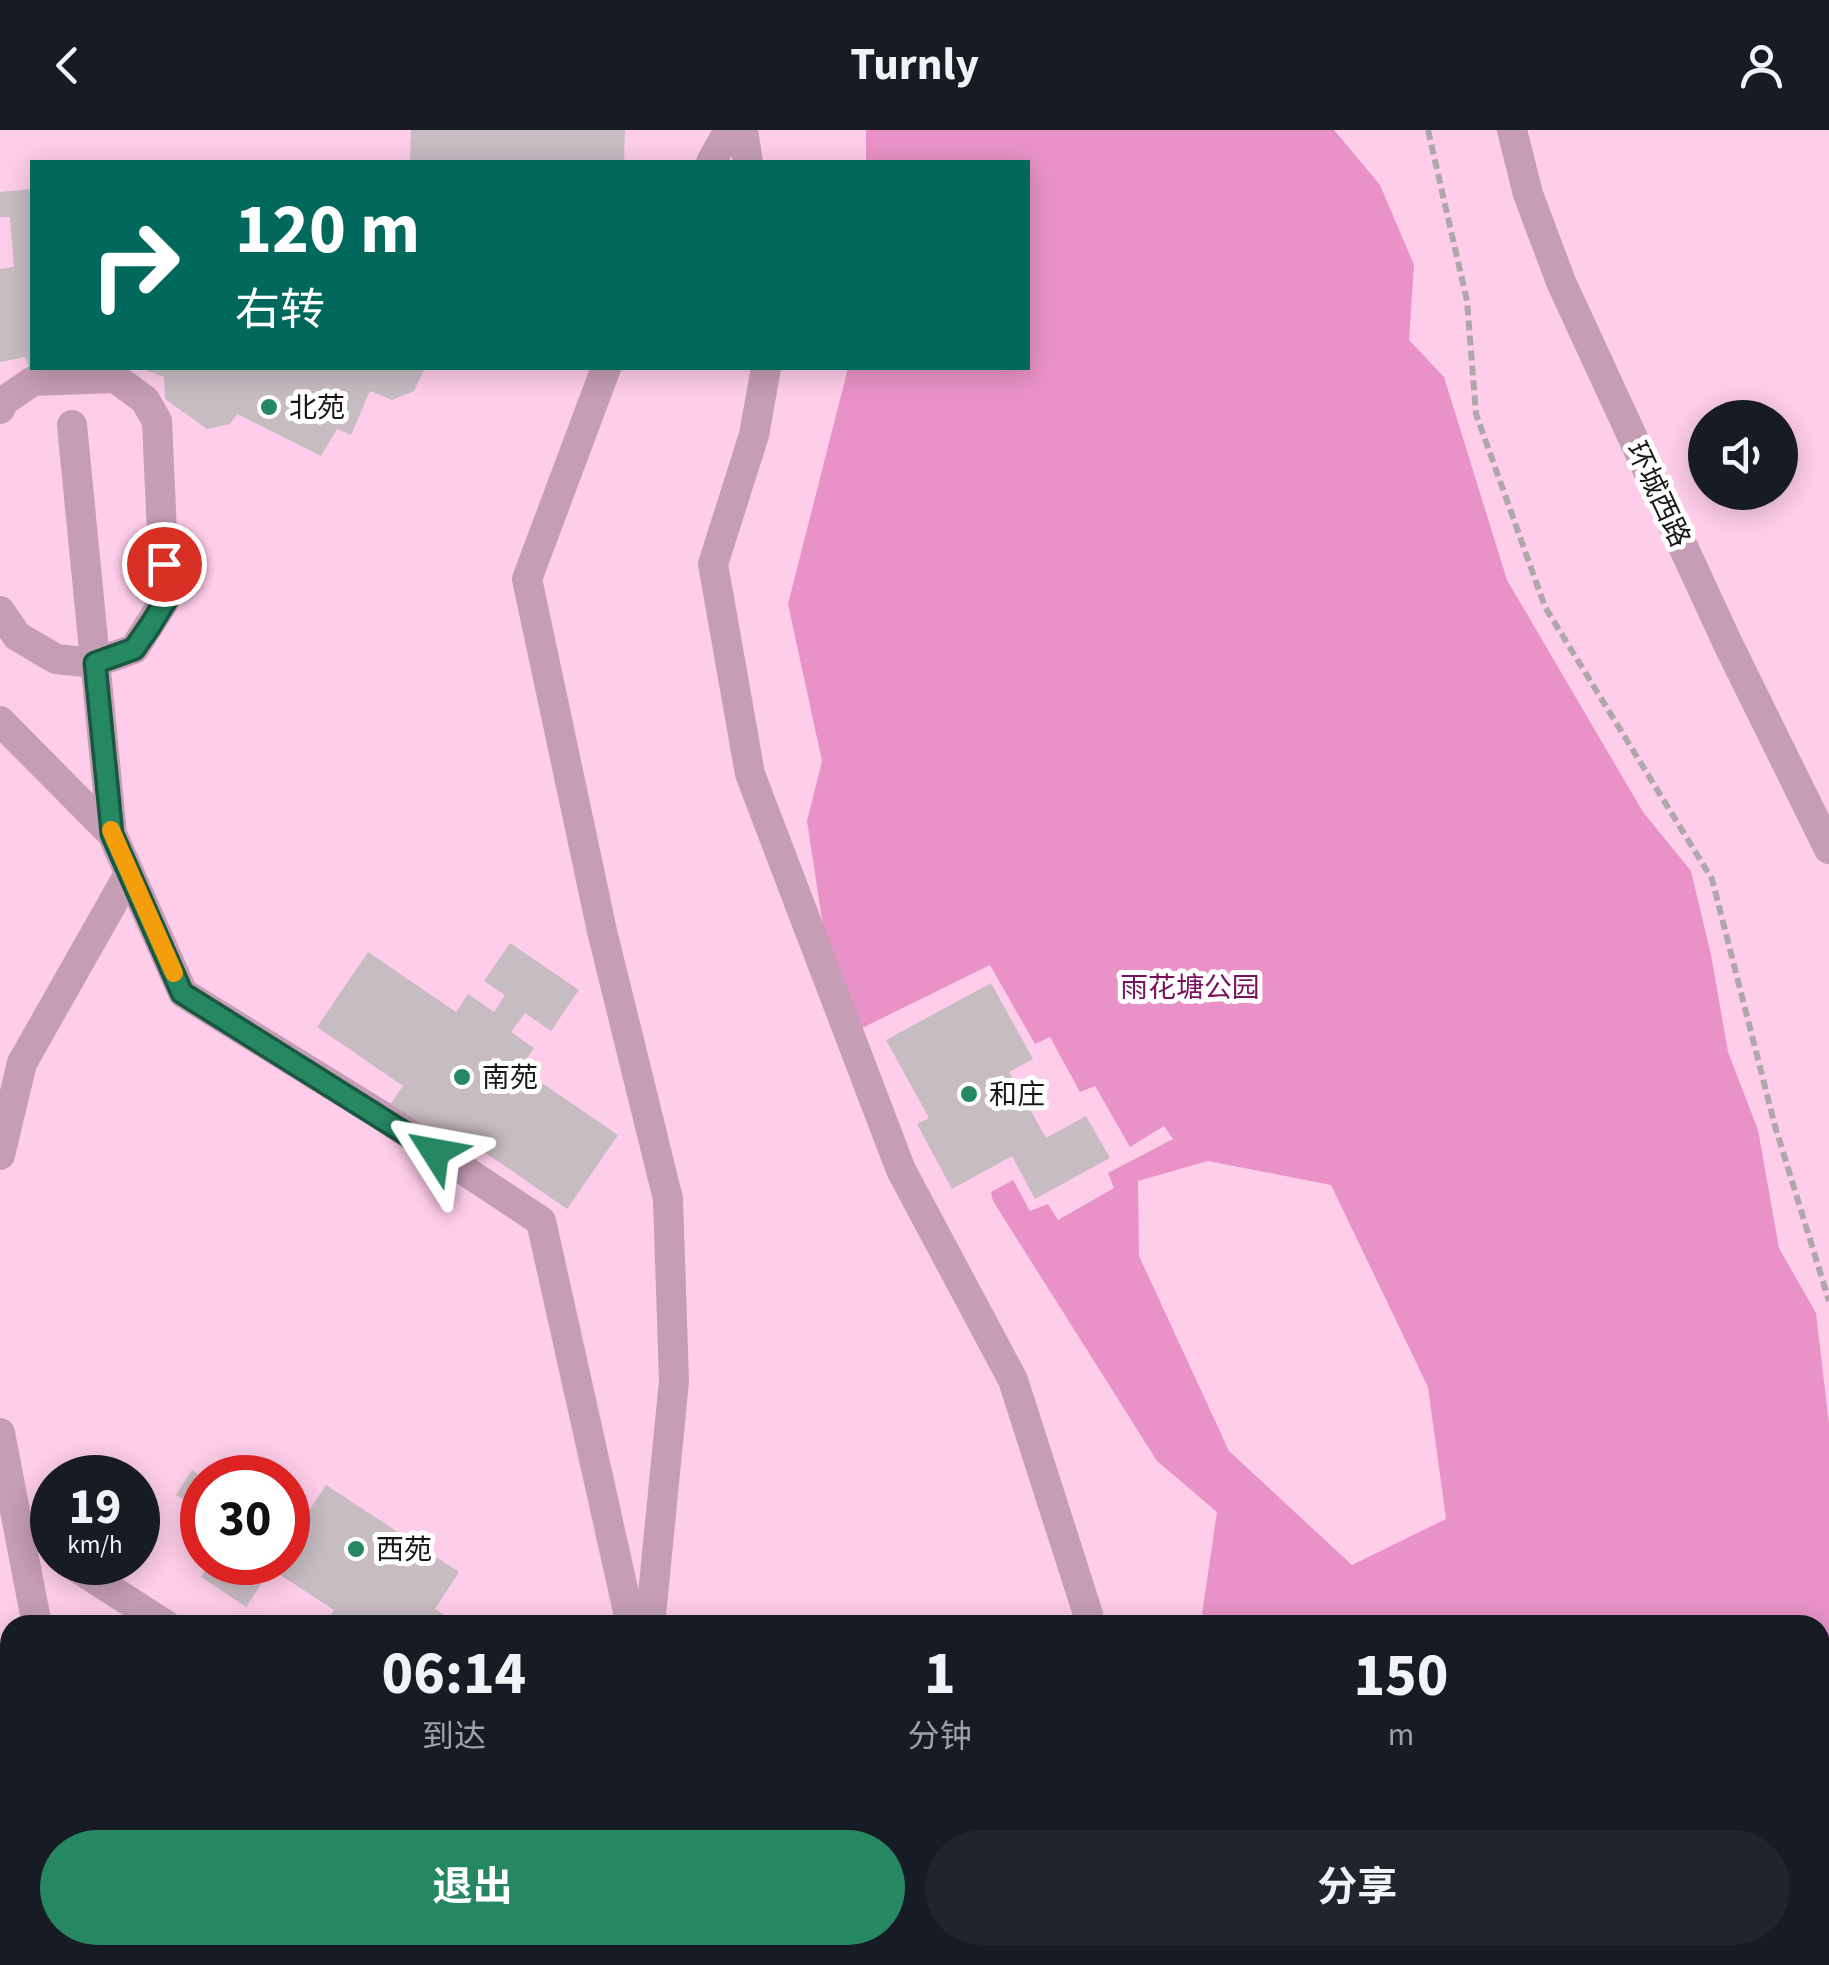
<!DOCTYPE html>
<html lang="zh">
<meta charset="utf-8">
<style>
:root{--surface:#171b24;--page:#20242c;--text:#f1f3f6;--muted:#9ea1a6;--accent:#258862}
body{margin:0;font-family:"Source Sans 3","Noto Sans SC",sans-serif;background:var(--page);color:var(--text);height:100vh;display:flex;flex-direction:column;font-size:38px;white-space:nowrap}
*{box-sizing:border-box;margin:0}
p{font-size:32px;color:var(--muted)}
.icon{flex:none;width:55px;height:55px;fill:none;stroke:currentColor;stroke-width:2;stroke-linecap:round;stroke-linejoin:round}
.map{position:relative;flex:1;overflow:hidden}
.drawer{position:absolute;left:0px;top:1485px;width:1830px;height:350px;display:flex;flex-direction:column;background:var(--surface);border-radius:30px 30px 0 0;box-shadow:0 5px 25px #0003}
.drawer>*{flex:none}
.guide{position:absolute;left:30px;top:30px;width:1000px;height:210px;border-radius:0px;box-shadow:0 5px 25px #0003;background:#00695c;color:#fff;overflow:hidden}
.controls{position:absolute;left:1688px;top:270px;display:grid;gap:20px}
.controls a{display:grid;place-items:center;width:110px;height:110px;border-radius:50%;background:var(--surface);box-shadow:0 5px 25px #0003;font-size:50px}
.speed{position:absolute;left:30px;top:1325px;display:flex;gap:20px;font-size:50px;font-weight:700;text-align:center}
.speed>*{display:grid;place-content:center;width:130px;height:130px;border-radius:50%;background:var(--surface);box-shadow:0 5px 25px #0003;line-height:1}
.speed small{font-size:25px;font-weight:400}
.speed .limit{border:15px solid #d22;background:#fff;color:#111}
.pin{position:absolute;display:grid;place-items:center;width:85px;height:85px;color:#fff;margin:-42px;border:5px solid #fff;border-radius:50%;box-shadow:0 2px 10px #0007}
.me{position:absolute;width:110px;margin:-55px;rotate:304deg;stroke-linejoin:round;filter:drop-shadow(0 0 8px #0008)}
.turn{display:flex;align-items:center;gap:35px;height:210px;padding:0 40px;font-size:45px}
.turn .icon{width:130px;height:130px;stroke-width:2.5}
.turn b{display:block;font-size:70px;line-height:85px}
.eta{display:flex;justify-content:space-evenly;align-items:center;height:170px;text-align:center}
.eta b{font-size:60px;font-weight:700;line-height:70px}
.cta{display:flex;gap:20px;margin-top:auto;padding:20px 40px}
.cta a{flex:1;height:115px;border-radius:60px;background:var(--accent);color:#fff;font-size:40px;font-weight:700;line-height:115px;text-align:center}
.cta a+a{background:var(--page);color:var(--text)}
header{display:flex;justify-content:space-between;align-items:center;height:130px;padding:0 40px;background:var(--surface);font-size:45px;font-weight:700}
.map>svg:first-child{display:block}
.green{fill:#fecde9;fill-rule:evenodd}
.water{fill:#e992c7;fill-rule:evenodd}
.building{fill:#c8bcc3}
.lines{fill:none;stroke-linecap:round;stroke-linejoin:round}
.path{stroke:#afa7ab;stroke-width:6;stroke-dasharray:10 5;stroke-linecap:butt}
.minor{stroke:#c59db4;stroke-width:30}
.route-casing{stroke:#185840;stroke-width:25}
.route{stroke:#258862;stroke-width:18}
.slow{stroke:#f59e0b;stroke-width:18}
.poi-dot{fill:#258862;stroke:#fff;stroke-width:4}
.labels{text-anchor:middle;stroke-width:10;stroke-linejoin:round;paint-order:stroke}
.poi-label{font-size:28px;fill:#1c171a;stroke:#fff;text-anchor:start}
.street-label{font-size:28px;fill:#1c171a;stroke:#fff}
.park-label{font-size:28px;fill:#78125b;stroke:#fff}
</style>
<header><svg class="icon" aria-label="back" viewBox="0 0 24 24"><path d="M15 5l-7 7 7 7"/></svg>Turnly<svg class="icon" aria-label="person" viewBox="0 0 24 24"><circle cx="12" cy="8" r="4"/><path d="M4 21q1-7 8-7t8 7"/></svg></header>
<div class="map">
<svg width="1829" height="1835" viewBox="0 0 1829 1835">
<rect width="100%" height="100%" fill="#fff5fa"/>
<!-- green -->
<path class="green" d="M0 0H1829V1835H0ZM32 32H1028V238H32ZM1705 288H1780V362H1705ZM52 1348H138V1432H52ZM202 1348H288V1432H202ZM10 1495H1820V1825H10Z"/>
<!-- water -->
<path class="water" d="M866 0H1334L1380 55 1414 135 1409 210 1444 247 1507 450 1643 682 1691 741 1711 825 1728 922 1758 1000 1779 1118 1816 1183 1829 1294V1835H1441L1435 1825H1820V1495H1218L1202 1484 1217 1382 1157 1331 993 1071 991 1062 1013 1050 1030 1081 1048 1074 1058 1090 1114 1058 1108 1043 1173 1009 1164 996 1130 1017 1095 956 1080 962 1050 907 1035 914 990 835 860 899 827 823 807 691 822 631 788 474 848 238H1028V32H866ZM1208 1031 1331 1055 1428 1257 1446 1389 1352 1435 1229 1321 1139 1126 1138 1051Z"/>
<!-- building -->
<path class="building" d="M411 0H625L624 32H410Z
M32 59V238L33 251 25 227 0 232V139L14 137 10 87H0V62Z
M140 238H425L414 261 392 270 370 261 351 305 337 299 321 326 237 284 230 294 207 299 165 269 164 247Z
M510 813 579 860 551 901 525 883 511 902 534 918 520 938 618 1005 567 1079 477 1017 461 1041 382 986 403 956 317 897 368 822 456 882 468 864 494 882 505 865 484 851Z
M991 853 1033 929 1009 942 1046 1008 1086 986 1110 1028 1035 1069 1012 1026 952 1059 917 994 929 988 886 910Z
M192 1340 202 1347V1381L176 1365Z
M326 1355 459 1442 435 1479 459 1495H324L334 1480 271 1439 246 1477 201 1447 210 1432H288V1403L292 1406Z
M766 1825H1071L1087 1835H781Z
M1136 1825H1155L1171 1835H1130Z"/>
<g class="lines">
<!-- path -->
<path class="path" d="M1428 0 1467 171 1476 284 1545 477 1712 749 1775 996 1829 1171"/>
<!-- minor -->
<path class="minor" d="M743 0 748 32
M1512 0 1528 64 1561 152 1728 514 1829 719
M711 32 729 0
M606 238 527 449 602 801 668 1069 674 1251 650 1495
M766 238 754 305 713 434 750 644 901 1040 1013 1250 1088 1484V1495
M0 279 4 271 33 251 115 248 145 270 157 291 165 470 134 519 95 533 56 529 17 506 0 481
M72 295 112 704
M0 591 112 704 183 863 382 986 541 1091 631 1495
M0 1025 22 933 129 744
M0 1303 37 1495
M68 1432 166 1495
M339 1825 356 1835
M540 1825 541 1835
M1333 1835 1334 1825"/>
</g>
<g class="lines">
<defs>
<path id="route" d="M164 434 166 470 150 496 134 519 95 533 112 704 182 863 435 1022"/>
</defs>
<!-- route casing -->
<use href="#route" class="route-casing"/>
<!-- route -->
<use href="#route" class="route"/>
<!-- slow -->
<path class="slow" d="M111 700 174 843"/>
</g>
<!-- markers -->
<g class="poi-dot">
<circle cx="269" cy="277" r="10"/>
<circle cx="462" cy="947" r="10"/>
<circle cx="969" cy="964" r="10"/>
<circle cx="356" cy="1419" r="10"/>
</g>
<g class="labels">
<!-- poi labels -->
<g class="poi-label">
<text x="289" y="287">北苑</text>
<text x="482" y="957">南苑</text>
<text x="989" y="974">和庄</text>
<text x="376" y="1429">西苑</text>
</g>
<!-- street labels -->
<g class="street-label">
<text transform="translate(1659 364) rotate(65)" y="10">环城西路</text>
</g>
<!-- park labels -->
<g class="park-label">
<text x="1190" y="867">雨花塘公园</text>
</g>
</g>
</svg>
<div class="controls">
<a><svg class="icon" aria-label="sound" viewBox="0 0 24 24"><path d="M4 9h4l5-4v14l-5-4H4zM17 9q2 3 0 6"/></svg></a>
</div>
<div class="speed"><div>19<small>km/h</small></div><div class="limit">30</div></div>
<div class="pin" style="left:164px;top:434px;background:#d93025"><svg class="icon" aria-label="arrive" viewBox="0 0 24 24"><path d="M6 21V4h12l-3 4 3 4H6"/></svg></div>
<svg class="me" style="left:435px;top:1022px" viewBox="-20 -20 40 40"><path d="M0-17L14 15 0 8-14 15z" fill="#258862" stroke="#fff" stroke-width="4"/></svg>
<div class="guide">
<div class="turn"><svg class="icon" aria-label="right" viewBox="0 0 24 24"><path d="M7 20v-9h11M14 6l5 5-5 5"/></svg><div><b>120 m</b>右转</div></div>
</div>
<section class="drawer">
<div class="eta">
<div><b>06:14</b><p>到达</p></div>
<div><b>1</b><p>分钟</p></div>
<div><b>150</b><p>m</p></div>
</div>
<div class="cta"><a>退出</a><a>分享</a></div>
</section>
</div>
